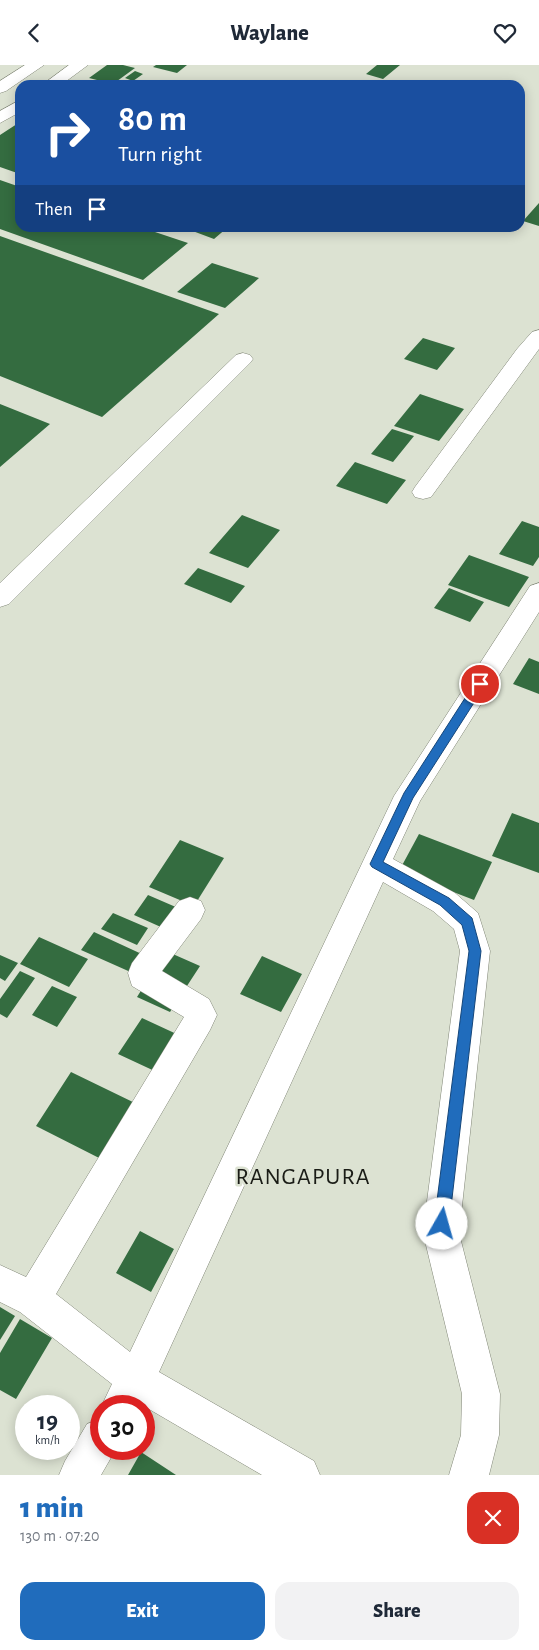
<!DOCTYPE html>
<meta charset="utf-8">
<style>
:root{--surface:#fff;--page:#f2f2f3;--text:#1f2937;--muted:#747a83;--accent:#206cbc}
body{margin:0;font-family:"Alegreya Sans",sans-serif;background:var(--page);color:var(--text);height:100vh;display:flex;flex-direction:column;font-size:19px;white-space:nowrap}
*{box-sizing:border-box;margin:0}
p{font-size:16px;color:var(--muted)}
.icon{flex:none;width:28px;height:28px;fill:none;stroke:currentColor;stroke-width:2;stroke-linecap:round;stroke-linejoin:round}
.map{position:relative;height:1410px;overflow:hidden}
.drawer{display:flex;flex-direction:column;background:var(--surface);flex:1}
.drawer>*{flex:none}
.guide{position:absolute;left:15px;top:15px;width:510px;height:152px;border-radius:15px;box-shadow:0 2px 12px #0003;background:#1a4fa0;color:#fff;overflow:hidden}
.speed{position:absolute;left:15px;top:1330px;display:flex;gap:10px;font-size:25px;font-weight:700;text-align:center}
.speed>*{display:grid;place-content:center;width:65px;height:65px;border-radius:50%;background:var(--surface);box-shadow:0 2px 12px #0003;line-height:1}
.speed small{font-size:12px;font-weight:400}
.speed .limit{border:8px solid #d22;background:#fff;color:#111}
.pin{position:absolute;display:grid;place-items:center;width:42px;height:42px;color:#fff;margin:-21px;border:2px solid #fff;border-radius:50%;box-shadow:0 1px 5px #0007}
.me{position:absolute;width:55px;margin:-28px;rotate:7deg;stroke-linejoin:round;filter:drop-shadow(0 0 4px #0008)}
.turn{display:flex;align-items:center;gap:18px;height:105px;padding:0 20px;font-size:22px}
.turn .icon{width:65px;height:65px;stroke-width:2.5}
.turn b{display:block;font-size:35px;line-height:42px}
.then{display:flex;align-items:center;height:48px;padding:0 20px;background:#0003;gap:10px;font-size:19px}
.round{display:grid;place-items:center;flex:none;width:52px;height:52px;border-radius:15px;background:var(--page)}
.head{display:flex;align-items:center;justify-content:space-between;height:85px;padding:0 20px}
h1{font-size:30px;font-weight:800;line-height:38px;color:var(--accent)}
.primary-button{display:flex;gap:10px;margin-top:auto;padding:10px 20px}
.primary-button a{flex:1;height:58px;border-radius:15px;background:var(--accent);color:#fff;font-size:20px;font-weight:800;line-height:58px;text-align:center}
.primary-button a+a{background:var(--page);color:var(--text)}
header{display:flex;justify-content:space-between;align-items:center;height:65px;padding:0 20px;background:var(--surface);font-size:22px;font-weight:800}
.map>svg:first-child{display:block}
.building{fill:#346c40}
.lines{fill:none;stroke-linecap:round;stroke-linejoin:round}
.minor-casing{stroke:#818677;stroke-width:1}
.minor{fill:#fff;fill-rule:evenodd}
.route{fill:#206cbc;stroke:#15467a}
.labels{text-anchor:middle;stroke-width:5;stroke-linejoin:round;paint-order:stroke}
.near-quarter-label{font-size:24px;letter-spacing:1px;fill:#1a1c16;stroke:#dce2d2}
</style>
<header><svg class="icon" aria-label="back" viewBox="0 0 24 24"><path d="M15 5l-7 7 7 7"/></svg>Waylane<svg class="icon" aria-label="heart" viewBox="0 0 24 24"><path d="M12 20l-8-8c-3-5 5-10 8-4 3-6 11-1 8 4z"/></svg></header>
<div class="map">
<svg width="539" height="1410" viewBox="0 0 539 1410">
<rect width="100%" height="100%" fill="#dce2d2"/>
<!-- building -->
<path class="building" d="M107 0H123L135 3 113 19 89 13Z
M156 0H187L177 8 153 2Z
M377 0H400L383 14 366 9Z
M135 6 143 9 133 16 125 13Z
M20 57V109L0 102V70Z
M0 115 20 122V162H140L188 178 143 215 0 164Z
M539 138V161L523 156Z
M182 162H228L214 174Z
M0 171 219 249 102 352 0 311Z
M212 198 259 213 225 243 177 227Z
M423 273 455 283 437 305 404 294Z
M420 329 464 344 439 376 394 361Z
M0 339 50 359 0 402Z
M392 364 414 371 393 397 371 389Z
M355 397 406 415 387 439 336 421Z
M242 450 280 465 248 503 209 488Z
M522 456 539 462V492L533 501 499 489Z
M469 490 529 512 509 542 448 520Z
M198 503 245 521 231 538 184 519Z
M449 523 484 537 470 557 434 543Z
M529 593 539 597V629L513 619Z
M512 748 539 758V808L492 791Z
M419 769 492 797 474 835 399 806Z
M180 775 224 793 194 841 149 822Z
M148 830 185 846 172 867 134 850Z
M113 848 148 863 137 880 101 864Z
M94 867 146 891 135 909 81 885Z
M39 872 88 894 69 922 20 899Z
M166 886 200 901 170 947 137 932Z
M0 890 18 898 5 916 0 913Z
M262 891 302 909 281 947 240 929Z
M20 906 35 913 7 953 0 949V934Z
M52 921 77 932 57 962 32 950Z
M142 953 183 972 161 1009 118 989Z
M71 1007 139 1040 105 1096 36 1061Z
M140 1166 174 1184 151 1227 116 1208Z
M0 1242 15 1251 0 1275Z
M20 1254 52 1273 16 1334 0 1325V1288Z
M141 1387 176 1410H128Z"/>
<g class="lines">
<defs>
<path id="minor" d="M25 0H44L6 26 0 28V16Z
M69 0H88L61 20H42Z
M20 35V47L0 58V46Z
M539 265V284L431 432 423 434 415 432 412 427 415 422 517 284 532 267Z
M243 288 250 290 253 294 250 298 9 539 0 542V518L236 290Z
M539 518V547L420 736 393 794 455 828 478 848 490 886 460 1159 461 1176 500 1329 499 1370 489 1410H449L461 1370 462 1329 425 1176 424 1159 460 886 454 864 433 846 383 817 159 1307 314 1396 320 1410H262L142 1340 101 1342 112 1319 20 1247 0 1237V1200L26 1212 184 952 132 921 128 908 132 898 179 836 190 832 201 836 205 845 201 854 162 906 209 934 217 950 210 965 56 1229 130 1287 394 731 530 521Z
M101 1354V1384H116L101 1410H59L65 1396 87 1359Z"/>
</defs>
<!-- minor casing -->
<use href="#minor" class="minor-casing"/>
<!-- minor -->
<use href="#minor" class="minor"/>
</g>
<!-- route -->
<path class="route" d="M480 615 486 619 413 733 383 797 449 833 472 853 481 886 449 1159 447 1164 442 1166 437 1164 434 1159 469 886 462 860 440 840 372 802 370 799 404 728 476 616Z"/>
<g class="labels">
<!-- near-quarter labels -->
<g class="near-quarter-label">
<text x="303" y="1119">RANGAPURA</text>
</g>
</g>
</svg>
<div class="speed"><div>19<small>km/h</small></div><div class="limit">30</div></div>
<div class="pin" style="left:480px;top:619px;background:#d93025"><svg class="icon" aria-label="arrive" viewBox="0 0 24 24"><path d="M6 21V4h12l-3 4 3 4H6"/></svg></div>
<svg class="me" style="left:442px;top:1159px" viewBox="-20 -20 40 40"><circle r="19" fill="#fff"/><path d="M0-13L10 11 0 6-10 11z" fill="#206cbc"/></svg>
<div class="guide">
<div class="turn"><svg class="icon" aria-label="right" viewBox="0 0 24 24"><path d="M7 20v-9h11M14 6l5 5-5 5"/></svg><div><b>80 m</b>Turn right</div></div>
<div class="then">Then<svg class="icon" aria-label="arrive" viewBox="0 0 24 24"><path d="M6 21V4h12l-3 4 3 4H6"/></svg></div>
</div>
</div>
<section class="drawer">
<div class="head"><div><h1>1 min</h1><p>130 m · 07:20</p></div><a class="round" style="background:#d93025;color:#fff"><svg class="icon" aria-label="close" viewBox="0 0 24 24"><path d="M6 6l12 12M18 6L6 18"/></svg></a></div>
<div class="primary-button"><a>Exit</a><a>Share</a></div>
</section>
